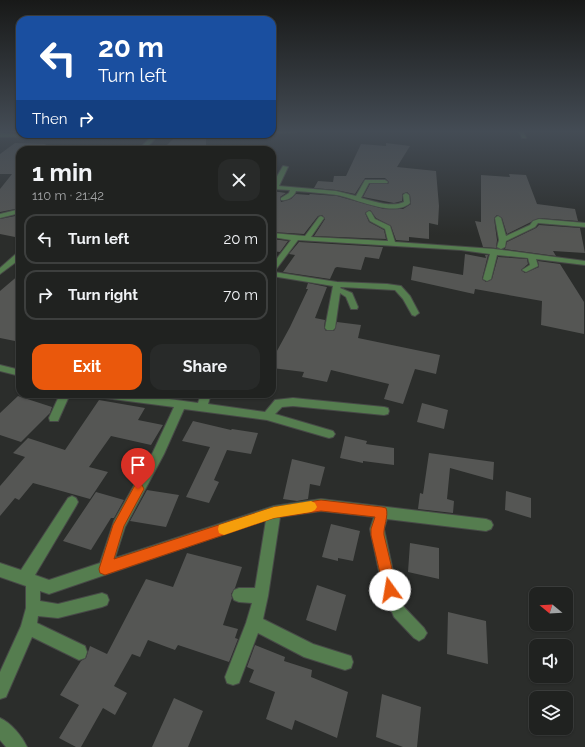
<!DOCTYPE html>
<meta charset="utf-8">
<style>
:root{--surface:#202220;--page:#282a29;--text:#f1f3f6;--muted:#a2a4a5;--line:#3d3f3e;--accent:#ea580c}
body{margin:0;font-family:Raleway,sans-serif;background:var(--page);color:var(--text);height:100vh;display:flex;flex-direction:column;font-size:15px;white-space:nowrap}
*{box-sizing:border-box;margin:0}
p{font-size:13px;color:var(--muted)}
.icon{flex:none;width:22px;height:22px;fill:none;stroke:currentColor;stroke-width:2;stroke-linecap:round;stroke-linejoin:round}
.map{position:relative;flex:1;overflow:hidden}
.drawer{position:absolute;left:16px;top:146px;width:260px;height:252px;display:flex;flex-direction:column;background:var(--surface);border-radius:12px;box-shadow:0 1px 3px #0004,0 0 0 1px var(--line)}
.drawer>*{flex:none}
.banner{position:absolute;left:16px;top:16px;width:260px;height:122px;border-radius:12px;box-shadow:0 1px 3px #0004,0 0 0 1px var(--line);background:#1a4fa0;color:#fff;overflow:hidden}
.needle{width:26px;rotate:288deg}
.fabs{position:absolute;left:529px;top:587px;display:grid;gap:8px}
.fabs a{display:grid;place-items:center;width:44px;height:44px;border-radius:8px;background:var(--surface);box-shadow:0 1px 3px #0004,0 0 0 1px var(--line);font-size:20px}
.pin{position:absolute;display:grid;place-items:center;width:34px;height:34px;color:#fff;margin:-41px -17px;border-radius:50% 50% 50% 0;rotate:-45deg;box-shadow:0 0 4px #0007}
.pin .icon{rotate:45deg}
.me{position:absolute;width:44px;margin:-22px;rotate:347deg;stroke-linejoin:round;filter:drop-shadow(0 0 3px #0008)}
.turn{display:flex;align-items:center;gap:14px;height:84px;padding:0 16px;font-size:18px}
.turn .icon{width:52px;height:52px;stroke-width:2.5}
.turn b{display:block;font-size:28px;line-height:34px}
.then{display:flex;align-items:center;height:38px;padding:0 16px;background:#0003;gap:8px;font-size:15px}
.round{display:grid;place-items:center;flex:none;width:42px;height:42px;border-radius:12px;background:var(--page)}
.summary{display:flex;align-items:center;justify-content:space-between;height:68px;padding:0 16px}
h1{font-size:24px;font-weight:700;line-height:30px}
.primary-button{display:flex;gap:8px;margin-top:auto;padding:8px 16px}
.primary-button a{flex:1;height:46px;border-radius:12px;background:var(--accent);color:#fff;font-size:16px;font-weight:700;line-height:46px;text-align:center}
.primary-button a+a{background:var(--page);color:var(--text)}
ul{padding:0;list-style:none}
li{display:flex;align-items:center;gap:12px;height:50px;margin:0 8px 6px;padding:0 8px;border:2px solid var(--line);border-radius:12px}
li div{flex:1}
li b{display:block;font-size:15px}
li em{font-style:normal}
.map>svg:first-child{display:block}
.building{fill:#555654}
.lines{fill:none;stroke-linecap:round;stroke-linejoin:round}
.minor-casing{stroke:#474947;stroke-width:2}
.minor{fill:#557d4f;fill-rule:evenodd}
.route{fill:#ea580c;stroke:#983908}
.slow{fill:#f59e0b}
</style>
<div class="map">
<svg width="585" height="747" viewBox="0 0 585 747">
<rect width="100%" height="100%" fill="#2b2d2b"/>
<!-- building -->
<path class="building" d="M174 138H206V150H162Z
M15 143 46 144 41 150H20V208L0 212V189L12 174H0V154Z
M386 143 410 146 397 167 436 171 439 206 438 225 429 223V239L409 237V241L396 240 391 226 376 218 370 210 365 213 369 222 384 230 386 239 314 236 325 219 322 215 318 216 304 234 272 232V191L286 193 280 197 281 202 291 199 296 194 309 195 310 194 337 196 384 209H403L411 204 410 195 407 192 402 194V201L394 203 363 197 370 184H388L389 182 385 178H365L355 194 336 190 314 188 318 181 333 182 334 176H346L361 144 386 146Z
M509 174 526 175 537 204 575 209 578 221 539 218 507 234 502 218 497 215 494 218 497 240 496 248 483 247 475 221 481 222V175L510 177Z
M20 215V238L0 234V219Z
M539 225 580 228 585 253 553 251 556 256 505 249 507 242 536 228Z
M272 239 288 241 280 252 272 251Z
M299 242 383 247 379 259 365 257 361 270 337 267 335 268 330 279 283 272 295 255 289 254Z
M465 254 486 258 485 255H488L482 279 486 282 492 279 498 257 527 259 528 264 521 270 525 273 539 267 538 261 560 264 584 302V334L541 325 542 301 475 289 474 294 411 280 413 266 463 275Z
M20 274V342L0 338V291Z
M308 283 327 287 315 318 325 320 324 328 326 331H334L337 322 361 325 358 338 440 355 436 374 415 369 403 404 384 399 389 384 331 370 327 382 302 377 304 372 272 368V360L290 327 308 289H306Z
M18 396 52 407 50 413 21 442 0 435V413Z
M99 400 145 408 138 420 163 425 151 445 111 436 89 467 108 472 90 499 33 483 19 500 15 498 0 516V486L25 457 13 453 28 438 65 450Z
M422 403 448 410 444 429 417 422Z
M193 421 231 430 232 429 258 433 251 454 227 450 214 480 219 482 209 503 186 497 210 447 182 441Z
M345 436 367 441 366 444 394 448V465L363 461V463L340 458Z
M429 453 494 462 493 480 450 468 447 499 454 501 453 513 418 509 420 493 423 494Z
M292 459 325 467 320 486 310 484 308 499 297 501 283 499Z
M147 490 179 495 166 527 130 521Z
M506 491 531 498V518L505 510Z
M96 492 124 500 114 518H111L91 550 63 541Z
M331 524 360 531 353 561 338 558V561L322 557Z
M410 543 439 548V579L408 572Z
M187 553 242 567 235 588 231 594 232 598 223 625 238 629 235 638 238 639 229 662 178 645 175 650 148 640 140 657 132 654 114 686 127 693 115 715 103 708 81 747H76L59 738 79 705 60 695 81 661 86 658 90 646 107 654 146 579 173 587Z
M317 585 346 595 336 631 306 620Z
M448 612 486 621 488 664 447 654Z
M255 645 285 657 284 661 312 670 311 677 348 692 337 738 295 720 292 730 266 719 275 692 249 682 254 670 247 667Z
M382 694 421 707 417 747H403L376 737Z
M174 698 203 711 188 747H152Z"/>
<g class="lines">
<defs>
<path id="minor" d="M272 131H298L296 132 272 133Z
M519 131H523L526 138H522Z
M0 133 20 134H226L223 136H158L144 150H138L152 136 0 137Z
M283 166 288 167 279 186 336 191 356 196 365 180H385L388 182 387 183H369L361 198C373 201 392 208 404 202L403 195 406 193 409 195 410 203C394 218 354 198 337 195 323 193 310 192 296 191 294 197 287 201 281 200V198L289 193 290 190 272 189V185Z
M20 209V213L0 218V214Z
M369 211 371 212 375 219 390 226 395 242 494 249 585 261V265L536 259 538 266 526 272 522 270 530 265 528 258 497 255 491 279 487 281 483 279 490 254 461 250 298 240 274 272 337 282 387 284 401 286 410 296 419 313 415 316 412 315 403 299 395 290 341 287 340 288 352 293 358 307 357 309H351L346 297 340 293 335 328 333 330H327L325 328 333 286 272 276V265L291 240 272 237V233L305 236 319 217 321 216 324 218 311 237 388 241 385 229 370 221 366 213Z
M498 216 501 218 506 236 530 225 533 221 539 219 585 223V227L538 223 535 227 506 241 505 247 501 249 497 247 499 240 495 218Z
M17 253H20V259L0 274V268Z
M0 365 20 370V376L0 371Z
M60 394H70L58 421H50L49 418Z
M100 394H133L198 403 201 394H211L208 404 265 412 275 400 293 398 384 407 388 408 389 411 388 414 384 415 293 406 282 407 275 414 333 431 335 434 333 437 329 438 267 420 184 409 164 454 125 527 115 558 274 506 321 499 486 519 491 521 493 525 491 529 486 531 387 519 384 529 397 590 404 607 424 628 427 633 424 638 419 641 414 638 394 617 383 590 370 529 374 517 321 511 280 517 268 596 263 619 313 644 351 656 353 662 351 668 345 670 304 657 258 633 239 683 233 685 227 683 225 677 246 623 252 603 239 602 234 600 232 595 234 590 239 588H255L266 520 49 594 40 591V601L58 604 102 593 107 595 109 600 107 605 102 607 58 618 38 616 37 623 85 646 87 652 85 658 79 660 32 637 6 697 0 699V672L21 626 26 608V586L0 577V563L21 570 68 498 72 496 76 498 78 502 76 506 35 575 49 580 100 563 114 521 153 452 174 407 105 398 101 397Z
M0 718C11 723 22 736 27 747H6L0 740Z"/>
</defs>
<!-- minor casing -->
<use href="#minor" class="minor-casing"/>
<!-- minor -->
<use href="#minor" class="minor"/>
</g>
<!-- sky -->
<linearGradient id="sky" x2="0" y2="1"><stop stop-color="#181918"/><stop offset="0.56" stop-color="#444c55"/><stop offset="1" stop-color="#444c55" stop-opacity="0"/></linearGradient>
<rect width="585" height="235" fill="url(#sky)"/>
<!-- route -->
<path class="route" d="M138 484 142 485 144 489 124 526 114 559 274 507 321 500 382 507 386 508C389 516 383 527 384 535L397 590 395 594 390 596 386 594 384 590 371 535V529L375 517 321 511 274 518 105 575 100 573 99 569 113 525 135 485Z"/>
<!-- slow -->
<path class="slow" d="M311 501 315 503 317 507 315 510 311 512 274 518 224 535 219 533 218 529 219 525 274 507Z"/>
</svg>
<div class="fabs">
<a><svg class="needle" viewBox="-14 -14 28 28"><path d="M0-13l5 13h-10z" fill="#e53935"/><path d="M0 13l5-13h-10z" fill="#a2a4a5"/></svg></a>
<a><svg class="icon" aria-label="sound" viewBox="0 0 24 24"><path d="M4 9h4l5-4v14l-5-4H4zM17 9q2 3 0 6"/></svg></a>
<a><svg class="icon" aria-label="layers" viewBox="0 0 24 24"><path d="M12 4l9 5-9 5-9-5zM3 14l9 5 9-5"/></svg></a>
</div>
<div class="pin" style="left:138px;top:489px;background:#d93025"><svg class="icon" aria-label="arrive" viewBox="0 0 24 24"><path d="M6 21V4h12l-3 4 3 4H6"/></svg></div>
<svg class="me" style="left:390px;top:590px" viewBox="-20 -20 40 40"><circle r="19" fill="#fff"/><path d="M0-13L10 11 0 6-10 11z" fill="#ea580c"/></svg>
<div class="banner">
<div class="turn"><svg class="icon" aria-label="left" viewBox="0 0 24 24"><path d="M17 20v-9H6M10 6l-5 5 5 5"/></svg><div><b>20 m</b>Turn left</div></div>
<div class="then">Then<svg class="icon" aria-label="right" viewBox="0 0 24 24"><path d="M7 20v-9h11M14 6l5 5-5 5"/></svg></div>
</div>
<section class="drawer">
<div class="summary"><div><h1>1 min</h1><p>110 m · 21:42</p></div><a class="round"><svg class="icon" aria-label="close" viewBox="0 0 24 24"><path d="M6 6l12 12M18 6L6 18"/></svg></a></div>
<ul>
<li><svg class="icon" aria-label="left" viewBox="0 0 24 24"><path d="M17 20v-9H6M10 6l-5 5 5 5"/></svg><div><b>Turn left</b></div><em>20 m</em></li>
<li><svg class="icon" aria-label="right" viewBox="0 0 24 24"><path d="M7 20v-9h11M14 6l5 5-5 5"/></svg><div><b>Turn right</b></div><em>70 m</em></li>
</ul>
<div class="primary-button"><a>Exit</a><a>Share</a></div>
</section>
</div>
